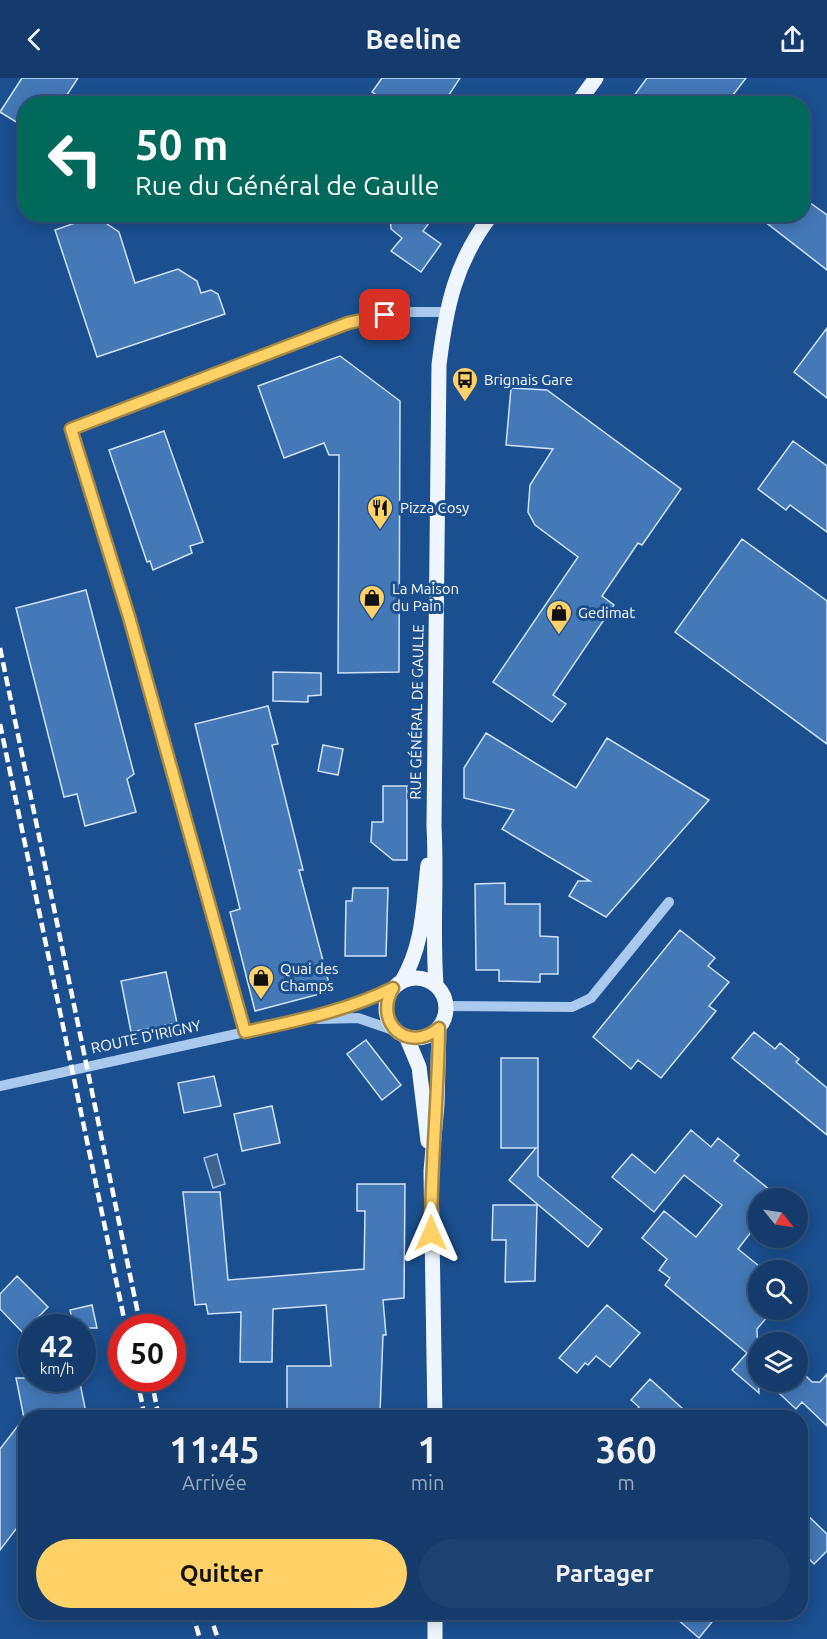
<!DOCTYPE html>
<html lang="fr">
<meta charset="utf-8">
<style>
:root{--surface:#143b6b;--page:#1d4271;--text:#f1f3f6;--muted:#9dadc1;--line:#33557e;--accent:#ffd166}
body{margin:0;font-family:Ubuntu,sans-serif;background:var(--page);color:var(--text);height:100vh;display:flex;flex-direction:column;font-size:22px;white-space:nowrap}
*{box-sizing:border-box;margin:0}
p{font-size:20px;color:var(--muted)}
.icon{flex:none;width:33px;height:33px;fill:none;stroke:currentColor;stroke-width:2;stroke-linecap:round;stroke-linejoin:round}
.map{position:relative;flex:1;overflow:hidden}
.sheet{position:absolute;left:18px;top:1332px;width:790px;height:210px;display:flex;flex-direction:column;background:var(--surface);border-radius:24px;box-shadow:0 3px 15px #0003,0 0 0 2px var(--line)}
.sheet>*{flex:none}
.hud{position:absolute;left:18px;top:18px;width:792px;height:126px;border-radius:24px;box-shadow:0 3px 15px #0003,0 0 0 2px var(--line);background:#00695c;color:#fff;overflow:hidden}
.needle{width:39px;rotate:120deg}
.buttons{position:absolute;left:748px;top:1110px;display:grid;gap:12px}
.buttons a{display:grid;place-items:center;width:60px;height:60px;border-radius:50%;background:var(--surface);box-shadow:0 3px 15px #0003,0 0 0 2px var(--line);font-size:30px}
.speed{position:absolute;left:18px;top:1236px;display:flex;gap:12px;font-size:30px;font-weight:700;text-align:center}
.speed>*{display:grid;place-content:center;width:78px;height:78px;border-radius:50%;background:var(--surface);box-shadow:0 3px 15px #0003,0 0 0 2px var(--line);line-height:1}
.speed small{font-size:15px;font-weight:400}
.speed .limit{border:9px solid #d22;background:#fff;color:#111}
.pin{position:absolute;display:grid;place-items:center;width:51px;height:51px;color:#fff;margin:-26px;border-radius:12px;box-shadow:0 3px 9px #0006}
.me{position:absolute;width:66px;margin:-33px;rotate:0deg;stroke-linejoin:round;filter:drop-shadow(0 0 4px #0008)}
.turn{display:flex;align-items:center;gap:21px;height:126px;padding:0 18px;font-size:27px}
.turn .icon{width:78px;height:78px;stroke-width:2.5}
.turn b{display:block;font-size:42px;line-height:51px}
.eta{display:flex;justify-content:space-evenly;align-items:center;height:102px;text-align:center}
.eta b{font-size:36px;font-weight:600;line-height:42px}
.primary-button{display:flex;gap:12px;margin-top:auto;padding:12px 18px}
.primary-button a{flex:1;height:69px;border-radius:36px;background:var(--accent);color:#111;font-size:24px;font-weight:600;line-height:69px;text-align:center}
.primary-button a+a{background:var(--page);color:var(--text)}
header{display:flex;justify-content:space-between;align-items:center;height:78px;padding:0 18px;background:var(--surface);font-size:27px;font-weight:600}
.map>svg:first-child{display:block}
.water{fill:#3c6290;stroke:#9cc4f0;stroke-width:1.5}
.building{fill:#4478b7;stroke:#cfe3fa;stroke-width:1.5}
.lines{fill:none;stroke-linecap:round;stroke-linejoin:round}
.minor{stroke:#a9c9ee;stroke-width:10}
.major{stroke:#f0f6ff;stroke-width:15}
.rail{stroke:#fff;stroke-width:4.5;stroke-dasharray:10 4.5;stroke-linecap:butt}
.route-casing{stroke:#a68842;stroke-width:15}
.route{stroke:#ffd166;stroke-width:10}
.labels{text-anchor:middle;stroke-width:6;stroke-linejoin:round;paint-order:stroke}
.poi-label{font-size:15px;fill:#fff;stroke:#1b4f8f;text-anchor:start}
.street-label{font-size:15px;fill:#fff;stroke:#1b4f8f}
</style>
<header><svg class="icon" aria-label="back" viewBox="0 0 24 24"><path d="M15 5l-7 7 7 7"/></svg>Beeline<svg class="icon" aria-label="share" viewBox="0 0 24 24"><path d="M12 15V3M7 8l5-5 5 5M5 13v7h14v-7"/></svg></header>
<div class="map">
<svg width="827" height="1561" viewBox="0 0 827 1561">
<rect width="100%" height="100%" fill="#1b4f8f"/>
<!-- water -->
<path class="water" d="M217 1076 225 1106 213 1110 204 1080Z"/>
<!-- building -->
<path class="building" d="M22 0H78L61 26H26V50L0 34Z
M382 0H460L443 26H390L372 14Z
M647 0H746L726 26H628Z
M802 119 827 137V192L755 136H802Z
M390 136H417L429 145 423 153 441 166 421 194 391 173 402 160 391 151Z
M95 138 119 154 135 205 178 191 197 203 201 215 211 212 218 216 225 236 97 279 55 152Z
M827 250V320L794 294Z
M340 278 400 323 399 594 338 595 339 377H329L324 365 284 380 258 308Z
M511 310 547 312 681 411 642 467 638 465 602 518 614 527 553 617 566 626 552 644 493 604 578 479 535 447 528 434 530 407 553 371 506 367Z
M164 353 203 464 190 468 192 475 153 492 150 483 147 484 109 372Z
M793 363 827 388V454L790 427 786 432 758 411Z
M742 461 827 523V666L675 554Z
M86 512 134 696 127 701 136 734 85 748 77 716 64 719 16 530Z
M273 594 321 595V617L308 618V624L273 623Z
M268 628 278 666 272 667 303 792H299L331 913 255 933 230 834 240 831 195 646Z
M486 655 576 710 607 660 709 722 606 839 569 818 578 803H590L502 751 514 732 464 720V690Z
M323 667 343 671 338 697 318 693Z
M383 708H407V782H393L371 764 372 744H383Z
M505 805V826H540V858L558 859V896H540V904L499 903V892H476L475 806Z
M353 810H388L386 878H345L346 823H352Z
M680 852 715 880 708 888 729 904 709 928 716 933 661 1000 638 982 631 991 593 959Z
M166 894 177 945 131 954 121 903Z
M754 954 775 971 780 965 799 981 796 984 827 1010V1057L732 980Z
M366 962 401 1007 382 1022 347 976Z
M501 980H538V1098L602 1151 588 1169 509 1102 536 1070H501Z
M214 998 221 1028 184 1035 178 1005Z
M272 1028 280 1065 242 1073 234 1036Z
M691 1052 711 1069 718 1060 739 1077 734 1083 780 1120H759V1144L738 1171 759 1188V1232H773L757 1251 759 1315 732 1292 747 1275 665 1207 670 1200 659 1192 667 1181 642 1160 664 1133 696 1159 722 1127 684 1097 654 1134 612 1099 632 1076 655 1095Z
M357 1106H405L404 1220 383 1222 386 1257H383L380 1335 287 1333V1288H331L326 1227 273 1231 272 1284H240L241 1234 208 1236 206 1226 195 1227 183 1114H220L228 1202 364 1191 365 1133H357Z
M493 1127H537L535 1203 505 1204 506 1162H492Z
M17 1198 48 1229 23 1255 0 1231V1216Z
M92 1227 97 1250H74L70 1232Z
M607 1227 640 1255 610 1289 596 1278 588 1287 585 1285 577 1295 559 1280Z
M798 1290 812 1304H820L827 1296V1348L802 1324 796 1331 767 1304H798Z
M16 1300H79L87 1340H26V1438L0 1472V1371L24 1340Z
M650 1301 693 1340H630L639 1329 631 1322Z
M801 1431 827 1456V1473L814 1486 801 1473Z
M669 1534H720L699 1560Z"/>
<g class="lines">
<!-- minor -->
<path class="minor" d="M447 928 572 929 591 920 669 824
M318 941 358 940 396 953
M245 954 129 539 71 351 348 245 404 234H445
M0 1008 300 942 371 921 393 910"/>
<!-- major -->
<path class="major" d="M577 26 596 0
M386 930a30 30 0 1 1 60 0a30 30 0 1 1-60 0Z
M402 903C424 866 423 828 428 787
M436 906C432 853 437 802 434 748L439 287C446 229 455 184 492 136
M406 958 419 989 428 1063
M435 1340 431 1093 437 1026 439 950
M435 1561V1534"/>
<!-- rail -->
<path class="rail" d="M0 570 141 1250
M0 646 126 1250
M137 1300 145 1340
M151 1300 159 1340
M192 1534 200 1561
M209 1534 218 1561"/>
</g>
<g class="lines">
<defs>
<path id="route" d="M385 237 348 245 71 351 129 539 245 954C295 943 347 933 393 910 373 945 408 976 439 950 438 1019 431 1087 431 1155"/>
</defs>
<!-- route casing -->
<use href="#route" class="route-casing"/>
<!-- route -->
<use href="#route" class="route"/>
</g>
<!-- icons -->
<defs>
<symbol id="bus-pin" viewBox="-11 -11 22 30"><path d="M0 17L-7.5 6A9.5 9.5 0 1 1 7.5 6Z" fill="#ffd166" stroke="#1b4f8f"/><path d="M-5-6H5V4H4V6H2V4H-2V6H-4V4H-5ZM-3.5-4V0h7V-4ZM-3.5 1.2v1.5H-2V1.2ZM2 1.2v1.5H3.5V1.2Z" fill="#111"/></symbol>
<symbol id="restaurant-pin" viewBox="-11 -11 22 30"><path d="M0 17L-7.5 6A9.5 9.5 0 1 1 7.5 6Z" fill="#ffd166" stroke="#1b4f8f"/><path d="M-5-6h1v4h1v-4h1v4h1v-4h1v5L-1.5 .5V6h-2V.5L-5-1ZM5-6V6H3V1.5H1.5Q1.5-4 5-6Z" fill="#111"/></symbol>
<symbol id="shop-pin" viewBox="-11 -11 22 30"><path d="M0 17L-7.5 6A9.5 9.5 0 1 1 7.5 6Z" fill="#ffd166" stroke="#1b4f8f"/><path d="M-5-2.5h2.3a2.7 3.5 0 0 1 5.4 0H5L5.5 6h-11ZM-1.5-2.5h3a1.5 2.3 0 0 0-3 0Z" fill="#111"/></symbol>
</defs>
<g fill-rule="evenodd">
<use href="#bus-pin" x="450" y="287" width="30" height="40"/>
<use href="#restaurant-pin" x="365" y="415" width="30" height="40"/>
<use href="#shop-pin" x="357" y="505" width="30" height="40"/>
<use href="#shop-pin" x="544" y="520" width="30" height="40"/>
<use href="#shop-pin" x="246" y="885" width="30" height="40"/>
</g>
<g class="labels">
<!-- poi labels -->
<g class="poi-label">
<text x="484" y="307">Brignais Gare</text>
<text x="400" y="435">Pizza Cosy</text>
<text x="392" y="516">La Maison<tspan x="392" dy="17">du Pain</tspan></text>
<text x="578" y="540">Gedimat</text>
<text x="280" y="896">Quai des<tspan x="280" dy="17">Champs</tspan></text>
</g>
<!-- street labels -->
<g class="street-label">
<text transform="translate(417 634) rotate(-89)" y="5">RUE GÉNÉRAL DE GAULLE</text>
<text transform="translate(146 959) rotate(-12)" y="5">ROUTE D'IRIGNY</text>
</g>
</g>
</svg>
<div class="buttons">
<a><svg class="needle" viewBox="-14 -14 28 28"><path d="M0-13l5 13h-10z" fill="#e53935"/><path d="M0 13l5-13h-10z" fill="#9dadc1"/></svg></a>
<a><svg class="icon" aria-label="search" viewBox="0 0 24 24"><circle cx="10" cy="10" r="6"/><path d="M15 15l6 6"/></svg></a>
<a><svg class="icon" aria-label="layers" viewBox="0 0 24 24"><path d="M12 4l9 5-9 5-9-5zM3 14l9 5 9-5"/></svg></a>
</div>
<div class="speed"><div>42<small>km/h</small></div><div class="limit">50</div></div>
<div class="pin" style="left:385px;top:237px;background:#d93025"><svg class="icon" aria-label="arrive" viewBox="0 0 24 24"><path d="M6 21V4h12l-3 4 3 4H6"/></svg></div>
<svg class="me" style="left:431px;top:1155px" viewBox="-20 -20 40 40"><path d="M0-17L14 15 0 8-14 15z" fill="#ffd166" stroke="#fff" stroke-width="4"/></svg>
<div class="hud">
<div class="turn"><svg class="icon" aria-label="left" viewBox="0 0 24 24"><path d="M17 20v-9H6M10 6l-5 5 5 5"/></svg><div><b>50 m</b>Rue du Général de Gaulle</div></div>
</div>
<section class="sheet">
<div class="eta">
<div><b>11:45</b><p>Arrivée</p></div>
<div><b>1</b><p>min</p></div>
<div><b>360</b><p>m</p></div>
</div>
<div class="primary-button"><a>Quitter</a><a>Partager</a></div>
</section>
</div>
